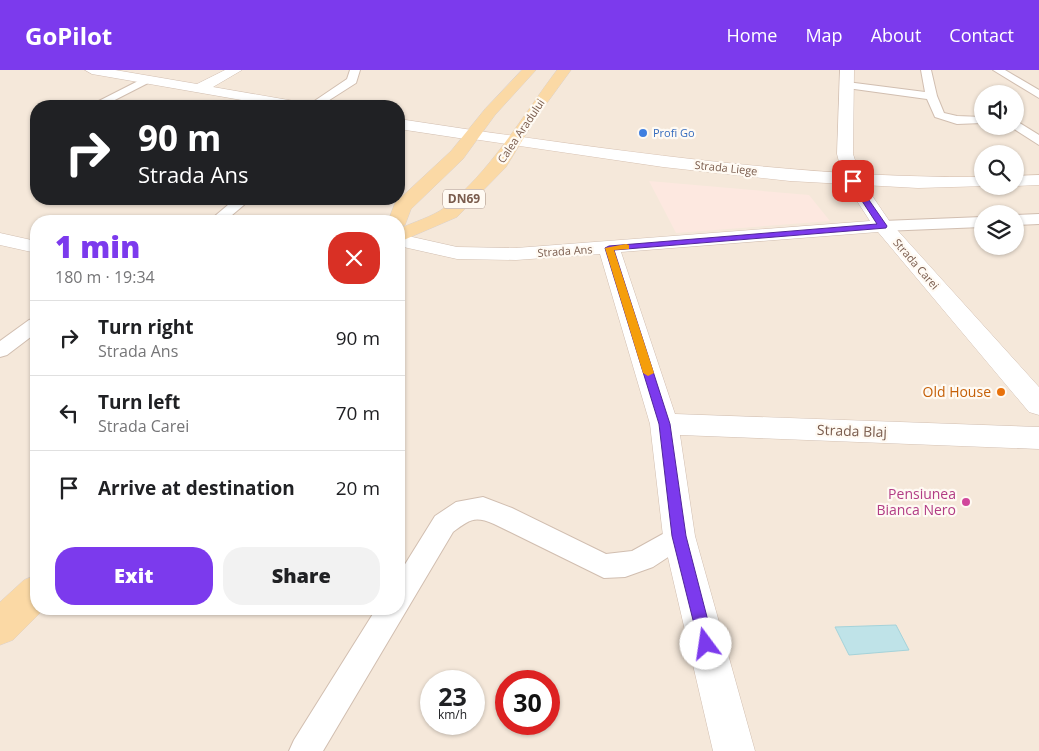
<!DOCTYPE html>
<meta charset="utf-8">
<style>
:root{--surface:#fff;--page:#f2f2f2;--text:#202124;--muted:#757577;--line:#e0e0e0;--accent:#7c3aed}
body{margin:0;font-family:"Open Sans",sans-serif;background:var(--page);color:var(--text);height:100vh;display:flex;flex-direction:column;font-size:19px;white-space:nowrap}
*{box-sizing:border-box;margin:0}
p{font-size:16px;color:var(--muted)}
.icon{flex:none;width:28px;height:28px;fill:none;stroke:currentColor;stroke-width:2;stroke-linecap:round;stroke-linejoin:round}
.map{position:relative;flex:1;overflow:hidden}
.drawer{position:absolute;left:30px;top:145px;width:375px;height:400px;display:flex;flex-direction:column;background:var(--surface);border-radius:20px;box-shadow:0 1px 4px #0004}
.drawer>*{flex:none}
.guide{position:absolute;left:30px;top:30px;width:375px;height:105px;border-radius:20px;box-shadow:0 1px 4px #0004;background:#202124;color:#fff;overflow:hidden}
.buttons{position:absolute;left:974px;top:15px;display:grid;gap:10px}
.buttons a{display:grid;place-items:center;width:50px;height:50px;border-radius:50%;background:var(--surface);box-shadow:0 1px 4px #0004;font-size:25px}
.speed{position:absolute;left:420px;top:600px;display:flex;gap:10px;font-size:25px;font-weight:700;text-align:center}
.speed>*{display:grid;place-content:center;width:65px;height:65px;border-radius:50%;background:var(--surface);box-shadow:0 1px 4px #0004;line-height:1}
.speed small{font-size:12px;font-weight:400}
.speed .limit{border:8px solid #d22;background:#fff;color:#111}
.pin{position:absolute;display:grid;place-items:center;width:42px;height:42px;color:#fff;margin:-21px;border-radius:10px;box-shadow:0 2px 8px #0006}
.me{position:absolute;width:55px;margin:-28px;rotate:346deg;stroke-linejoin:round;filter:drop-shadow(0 0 4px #0008)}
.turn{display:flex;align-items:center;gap:18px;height:105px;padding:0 25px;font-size:22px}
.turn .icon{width:65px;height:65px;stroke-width:2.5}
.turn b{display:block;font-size:35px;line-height:42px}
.round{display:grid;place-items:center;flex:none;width:52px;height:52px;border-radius:20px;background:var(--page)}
.summary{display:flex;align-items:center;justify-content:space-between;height:85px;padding:0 25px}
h1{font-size:30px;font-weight:800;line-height:38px;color:var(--accent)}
.action{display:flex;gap:10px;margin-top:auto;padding:10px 25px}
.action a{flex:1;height:58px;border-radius:20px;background:var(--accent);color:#fff;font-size:20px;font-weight:800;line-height:58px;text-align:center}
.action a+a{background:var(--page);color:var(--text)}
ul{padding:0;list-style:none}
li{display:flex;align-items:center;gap:15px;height:75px;padding:0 25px;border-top:1px solid var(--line)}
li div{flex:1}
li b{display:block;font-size:19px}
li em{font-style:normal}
header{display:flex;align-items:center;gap:30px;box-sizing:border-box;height:70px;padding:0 25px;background:var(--accent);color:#fff}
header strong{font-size:24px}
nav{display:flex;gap:28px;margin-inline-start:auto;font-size:18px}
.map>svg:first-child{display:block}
.residential{fill:#f5e8da;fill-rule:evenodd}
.commercial{fill:#fde8e0}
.water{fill:#bfe3e8;stroke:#a5d3da}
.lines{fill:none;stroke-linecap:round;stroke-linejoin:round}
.lane-casing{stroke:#d1beb0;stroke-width:2}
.street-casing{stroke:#d1beb0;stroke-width:1}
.secondary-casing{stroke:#d6c0b0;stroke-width:1}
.primary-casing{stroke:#dad1cd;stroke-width:1}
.lane{fill:#fff;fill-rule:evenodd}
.street{fill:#fff;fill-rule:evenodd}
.secondary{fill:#fff;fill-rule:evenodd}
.primary{fill:#fbd9a5;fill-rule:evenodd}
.route{fill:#7c3aed;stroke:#51269a}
.slow{fill:#f59e0b}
.shop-dot{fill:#3f7fe0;stroke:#fffaf3;stroke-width:2}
.food-dot{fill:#e8710a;stroke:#fffaf3;stroke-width:2}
.hotel-dot{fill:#d1479c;stroke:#fffaf3;stroke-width:2}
.labels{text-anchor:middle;stroke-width:4.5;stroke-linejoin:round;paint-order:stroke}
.far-street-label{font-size:11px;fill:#7a5c4d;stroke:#fffaf3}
.far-shop-label{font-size:11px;fill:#366cbe;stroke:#fffaf3;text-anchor:start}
.shield{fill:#fffaf3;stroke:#a28b7f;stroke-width:1}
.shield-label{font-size:12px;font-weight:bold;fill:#7a5c4d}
.food-label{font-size:14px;fill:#c56008;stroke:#fffaf3;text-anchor:end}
.street-label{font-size:14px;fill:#7a5c4d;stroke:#fffaf3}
.hotel-label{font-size:14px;fill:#b23c85;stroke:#fffaf3;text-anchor:end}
</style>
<header>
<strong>GoPilot</strong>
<nav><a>Home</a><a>Map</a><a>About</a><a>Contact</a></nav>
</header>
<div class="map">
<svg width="1039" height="681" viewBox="0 0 1039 681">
<rect width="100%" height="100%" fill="#fdf6ec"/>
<!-- residential -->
<path class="residential" d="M0 0H1039V681H0ZM982 24H1015V56H982ZM36 36H399V129H36ZM982 84H1015V116H982ZM982 144H1015V176H982ZM36 151H399V539H36ZM431 611H474V654H431ZM506 611H549V654H506Z"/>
<!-- commercial -->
<path class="commercial" d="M649 111 809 125 830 151 676 163Z"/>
<!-- water -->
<path class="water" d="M896 555 909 580 849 585 835 557Z"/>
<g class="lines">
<defs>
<path id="lane" d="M350 0H360L356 13 320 36H307L347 9Z
M921 0H931L937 26 944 43 957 46 982 47V53L957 54 935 47 927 29 847 18 842 15 847 12 925 22Z
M993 0H1005L1039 20V28Z
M146 7 150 8V12L103 36H89Z
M1015 50 1039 65V75L1011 57 1015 56Z
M235 129H251L225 151H209Z
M1039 144V154L1015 155V145Z
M982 147V157L883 161 875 156 883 151Z
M36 248V263L7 285 0 287V271L29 250Z
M483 427 512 438 606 484 632 481 679 455 688 458 692 466 688 474 653 497 625 507 604 508 494 454C474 445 469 450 453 462L323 681H289L294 670 376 539H399V504L435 446 456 432Z"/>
<path id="street" d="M85 0H115L197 14 225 0H242L213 17 300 32 307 36H276L92 4Z
M840 0H854L853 84 862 111 890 152 1039 317V345L1029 342 878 162 621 182 675 344 1039 357V379L680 365 695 466 755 681H713L663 466 650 354 600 184 516 190 457 189 399 176V164L457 177 516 178 870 151 844 111 837 84Z
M399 49 472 60 480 65 472 70 399 59Z
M0 163 36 171V183L0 175Z"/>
<path id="secondary" d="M472 60C642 84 810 108 982 107V116H987L918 118 790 111 663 97 466 68 464 65 466 62Z
M1039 105V115L1015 116H1014L1015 106Z"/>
<path id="primary" d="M522 0H536L495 45 463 89 411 139 405 155 399 157V151H388L395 133 451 81 485 39Z
M557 0H571L536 48 506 97 457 147 399 172V159C413 152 432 147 444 138 489 104 523 45 557 0Z
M36 505V539H44L13 570 0 575V532L24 510Z"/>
</defs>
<!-- lane casing -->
<use href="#lane" class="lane-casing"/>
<!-- street casing -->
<use href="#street" class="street-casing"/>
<!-- secondary casing -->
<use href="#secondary" class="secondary-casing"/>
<!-- primary casing -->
<use href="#primary" class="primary-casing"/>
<!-- lane -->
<use href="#lane" class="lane"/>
<!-- street -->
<use href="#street" class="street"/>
<!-- secondary -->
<use href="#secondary" class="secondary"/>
<!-- primary -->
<use href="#primary" class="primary"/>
</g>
<!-- route -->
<path class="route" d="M850 110H855L887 156 886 158 614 180 670 354 686 466 714 574 712 579 706 581 701 579 699 574 672 466 659 354 605 178 609 176 877 154 849 111Z"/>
<!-- slow -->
<path class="slow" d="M626 174 629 175V179L614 180 654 303 648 306 643 303 605 178Z"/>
<!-- markers -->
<circle class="shop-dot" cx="643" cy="63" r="5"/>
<circle class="food-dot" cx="1001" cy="322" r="5"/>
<circle class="hotel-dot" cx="966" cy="432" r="5"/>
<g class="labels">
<!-- far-street labels -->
<g class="far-street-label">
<text transform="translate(521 61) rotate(-56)" y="4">Calea Aradului</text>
<text transform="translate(726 98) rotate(6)" y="4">Strada Liege</text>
<text transform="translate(565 181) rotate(-4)" y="4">Strada Ans</text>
<text transform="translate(916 194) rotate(49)" y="4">Strada Carei</text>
</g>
<!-- far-shop labels -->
<g class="far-shop-label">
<text x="653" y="67">Profi Go</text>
</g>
<!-- shield labels -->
<rect class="shield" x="443" y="119.5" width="42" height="19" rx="4"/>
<g class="shield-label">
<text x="464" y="133">DN69</text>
</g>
<!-- food labels -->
<g class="food-label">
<text x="991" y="327">Old House</text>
</g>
<!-- street labels -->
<g class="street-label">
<text transform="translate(852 361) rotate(2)" y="5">Strada Blaj</text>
</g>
<!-- hotel labels -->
<g class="hotel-label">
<text x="956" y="429">Pensiunea<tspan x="956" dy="16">Bianca Nero</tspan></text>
</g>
</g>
</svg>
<div class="buttons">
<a><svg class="icon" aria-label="sound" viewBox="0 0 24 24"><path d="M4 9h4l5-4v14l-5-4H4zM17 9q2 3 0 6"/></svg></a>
<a><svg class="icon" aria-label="search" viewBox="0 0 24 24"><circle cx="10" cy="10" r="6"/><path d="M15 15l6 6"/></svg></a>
<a><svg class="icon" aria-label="layers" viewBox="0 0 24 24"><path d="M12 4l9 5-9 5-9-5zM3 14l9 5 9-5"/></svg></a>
</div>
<div class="speed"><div>23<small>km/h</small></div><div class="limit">30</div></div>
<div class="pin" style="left:853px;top:111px;background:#d93025"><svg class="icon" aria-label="arrive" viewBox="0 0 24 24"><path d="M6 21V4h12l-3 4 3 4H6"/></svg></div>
<svg class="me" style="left:706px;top:574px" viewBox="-20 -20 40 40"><circle r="19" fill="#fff"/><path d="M0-13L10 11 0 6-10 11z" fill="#7c3aed"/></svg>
<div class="guide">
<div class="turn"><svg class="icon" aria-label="right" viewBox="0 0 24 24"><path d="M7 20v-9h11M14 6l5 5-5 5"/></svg><div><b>90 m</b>Strada Ans</div></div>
</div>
<section class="drawer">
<div class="summary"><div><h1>1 min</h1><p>180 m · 19:34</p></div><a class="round" style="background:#d93025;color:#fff"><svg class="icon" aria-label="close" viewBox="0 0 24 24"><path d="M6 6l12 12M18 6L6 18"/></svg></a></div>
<ul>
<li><svg class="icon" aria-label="right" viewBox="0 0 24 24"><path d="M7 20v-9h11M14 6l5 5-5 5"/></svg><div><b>Turn right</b><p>Strada Ans</p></div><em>90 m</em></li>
<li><svg class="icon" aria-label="left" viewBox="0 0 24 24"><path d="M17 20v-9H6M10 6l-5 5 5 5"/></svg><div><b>Turn left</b><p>Strada Carei</p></div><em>70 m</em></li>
<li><svg class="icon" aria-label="arrive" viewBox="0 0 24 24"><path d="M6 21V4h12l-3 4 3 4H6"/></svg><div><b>Arrive at destination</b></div><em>20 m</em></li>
</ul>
<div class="action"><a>Exit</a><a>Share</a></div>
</section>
</div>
